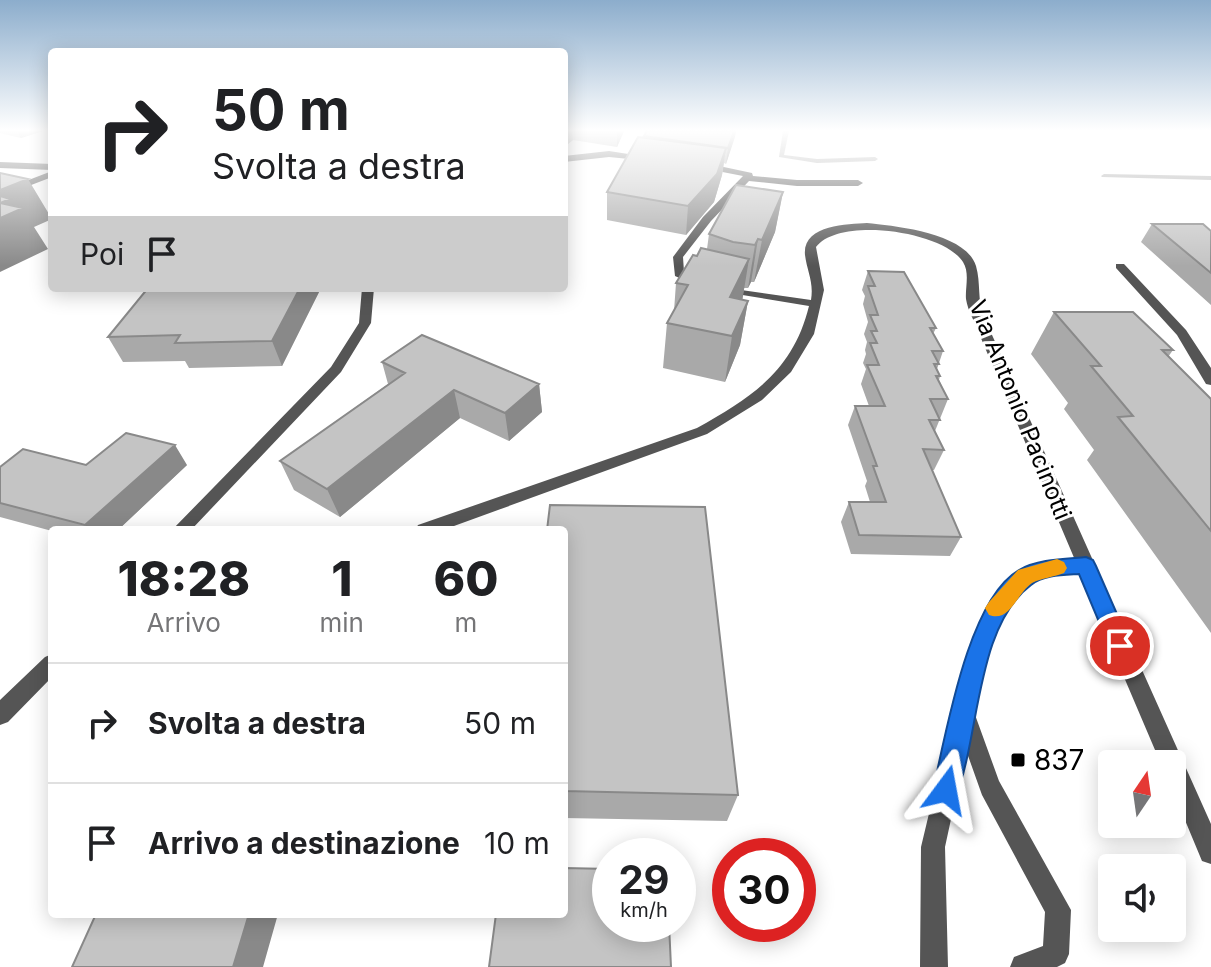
<!DOCTYPE html>
<html lang="it">
<style>
:root{--surface:#fff;--page:#f2f2f2;--text:#202124;--muted:#757577;--line:#e0e0e0}
body{margin:0;font-family:Inter,sans-serif;background:var(--page);color:var(--text);height:100vh;display:flex;flex-direction:column;font-size:30px;white-space:nowrap}
*{box-sizing:border-box;margin:0}
p{font-size:26px;color:var(--muted)}
.icon{flex:none;width:44px;height:44px;fill:none;stroke:currentColor;stroke-width:2;stroke-linecap:round;stroke-linejoin:round}
.map{position:relative;flex:1;overflow:hidden}
.drawer{position:absolute;left:48px;top:526px;width:520px;height:392px;display:flex;flex-direction:column;background:var(--surface);border-radius:8px;box-shadow:0 4px 20px #0003}
.drawer>*{flex:none}
.top-card{position:absolute;left:48px;top:48px;width:520px;height:244px;border-radius:8px;box-shadow:0 4px 20px #0003;background:#fff;color:var(--text);overflow:hidden}
.needle{width:52px;rotate:13deg}
.tools{position:absolute;left:1098px;top:750px;display:grid;gap:16px}
.tools a{display:grid;place-items:center;width:88px;height:88px;border-radius:8px;background:var(--surface);box-shadow:0 4px 20px #0003;font-size:40px}
.speed{position:absolute;left:592px;top:838px;display:flex;gap:16px;font-size:40px;font-weight:700;text-align:center}
.speed>*{display:grid;place-content:center;width:104px;height:104px;border-radius:50%;background:var(--surface);box-shadow:0 4px 20px #0003;line-height:1}
.speed small{font-size:20px;font-weight:400}
.speed .limit{border:12px solid #d22;background:#fff;color:#111}
.pin{position:absolute;display:grid;place-items:center;width:68px;height:68px;color:#fff;margin:-34px;border:4px solid #fff;border-radius:50%;box-shadow:0 2px 8px #0007}
.me{position:absolute;width:88px;margin:-44px;rotate:13deg;stroke-linejoin:round;filter:drop-shadow(0 0 6px #0008)}
.turn{display:flex;align-items:center;gap:28px;height:168px;padding:0 32px;font-size:36px}
.turn .icon{width:104px;height:104px;stroke-width:2.5}
.turn b{display:block;font-size:56px;line-height:68px}
.then{display:flex;align-items:center;height:76px;padding:0 32px;background:#0003;gap:16px;font-size:30px}
.eta{display:flex;justify-content:space-evenly;align-items:center;height:136px;text-align:center}
.eta b{font-size:48px;font-weight:800;line-height:56px}
ul{padding:0;list-style:none}
li{display:flex;align-items:center;gap:24px;height:120px;padding:0 32px;border-top:2px solid var(--line)}
li div{flex:1}
li b{display:block;font-size:30px}
li em{font-style:normal}
.map>svg:first-child{display:block}
.lines{fill:none;stroke-linecap:round;stroke-linejoin:round}
.stream{fill:#a3a3a3;fill-rule:evenodd}
.street{fill:#555;fill-rule:evenodd}
.wall{fill:#a9a9a9}
.shaded-wall{fill:#898989}
.building{fill:#c4c4c4;stroke:#898989;stroke-width:2}
.route{fill:#1a73e8;stroke:#114b97;stroke-width:2}
.slow{fill:#f59e0b}
.poi-dot{fill:#000;stroke:#fff;stroke-width:3}
.labels{text-anchor:middle;stroke-width:6;stroke-linejoin:round;paint-order:stroke}
.street-label{font-size:24px;fill:#000;stroke:#fff}
.near-poi-label{font-size:28px;fill:#000;stroke:#fff;text-anchor:start}
</style>
<div class="map">
<svg width="1211" height="967" viewBox="0 0 1211 967">
<rect width="100%" height="100%" fill="#fff"/>
<g class="lines">
<!-- stream -->
<path class="stream" d="M783 131H789L784 155 817 159 875 157 878 159 875 161 817 163 779 157Z
M1104 174 1211 176V180L1102 177 1101 176Z"/>
<!-- street -->
<path class="street" d="M609 151 654 158 650 161 609 157 564 162V156Z
M0 162 52 164V170L0 168Z
M705 163 752 173 753 176 797 180H858L863 183 858 186H797L749 181 711 221 683 257 684 272 703 283 697 286 675 276 673 257 703 217 743 176 702 168V164Z
M52 171V177L0 197V191Z
M867 223C896 226 966 233 976 266 981 283 977 300 984 317L1211 824V864L1202 861 1172 789V764H1161L1080 574 1057 575 1032 582 1005 610 983 671 974 712 999 781 1071 910 1069 954 1065 963 1057 967H1010L1014 957 1043 946 1045 912 982 795 966 750 945 847 948 967H920L921 847 963 671 990 600 1020 571 1057 561 1075 560 972 317C969 311 967 305 966 299 965 288 970 273 963 262 944 231 839 216 816 247L824 290 814 334 791 372 762 400 707 434 443 530H415L418 525 697 428C752 397 793 371 809 306L724 292 720 291V287L811 300C814 282 807 271 805 255 802 225 847 224 867 223Z
M1116 264H1124L1186 330 1211 368V385L1206 384 1177 335 1116 268Z
M362 288H374L371 323 341 372 191 530H172L331 367 359 323Z
M52 654V677L8 722 0 725V700L45 657Z"/>
</g>
<!-- wall -->
<path class="wall" d="M0 131H43L21 138 0 133Z
M564 131H624L617 147 573 140 564 147Z
M647 131H736L726 164 724 163 722 175 714 202 686 235 607 220V192L644 137Z
M783 192 775 232 754 282H751L748 288H744L742 300 748 301 740 345 725 382 663 368 667 323 674 311 676 283 697 256 707 249 709 234Z
M1152 224 1211 231V305L1141 242Z
M868 271 936 328 933 334 943 351 937 369 940 376 939 380 948 399 935 431 944 450 934 470H931L961 537 950 556 851 554 841 522 849 502H870L865 486 867 481 848 425 855 406H869L861 384 866 369 863 363 866 354 865 350 867 342 864 334 868 322 863 304 865 296 862 290Z
M148 288H321L282 366 189 368 185 361 123 362 108 337Z
M1054 312 1173 350 1168 357 1211 399V633L1087 460 1094 450 1064 409 1068 403 1031 354Z
M382 362 539 384 542 412 509 441 460 418 340 517 294 490 280 461 388 384Z
M187 465 118 530H52V531L0 517V467Z
M564 530 738 795 727 821 564 818Z"/>
<!-- shaded-wall -->
<path class="shaded-wall" d="M17 131H43L21 138Z
M564 131H572L573 140 564 147Z
M617 131H624L617 147Z
M734 131H736L735 137 726 164 728 148Z
M726 148 722 175 714 202 686 235 688 206Z
M28 179 52 219 34 227 48 249 0 272V190Z
M783 192 775 232 754 282 762 240Z
M758 239 751 282 748 288 755 245Z
M749 259 742 302 730 297Z
M300 288H321L282 366 272 341Z
M748 301 740 345 725 382 732 336Z
M539 384 542 412 509 441 505 413Z
M454 390 460 418 340 517 327 489Z
M175 445 187 465 118 530H90L85 525Z
M249 914H278L263 967H233Z"/>
<!-- building -->
<path class="building" d="M647 131H734L728 148 644 136Z
M638 137 726 148 717 174 688 206 607 192Z
M0 173 28 179 0 190Z
M736 185 783 192 762 240 758 239 755 245 733 242 709 234Z
M0 196 10 199 0 203 23 208 0 218Z
M1152 224H1203L1211 231V273Z
M701 248 749 259 730 297 748 301 732 336 667 323 688 285 676 283 693 255 697 256Z
M868 271 904 272 936 328H930L943 351H932L939 364H934L940 376H936L948 399H930L940 420H929L944 450 923 449 961 537 859 535 849 502H886L873 466H877L855 406H885L867 365H879L870 343H877L871 331H877L870 315H878L868 286H875Z
M148 288H300L272 341 175 343 180 335 108 337Z
M1054 312H1133L1173 350H1162L1211 399V531L1118 417 1133 416 1091 366H1101Z
M422 335 539 384 505 413 454 390 327 489 280 461 405 373 382 362Z
M126 433 175 445 85 525 0 503V467L23 449 86 465Z
M550 505 705 507 738 795 564 791V530H547Z
M564 868 610 869V924H669L671 967H489L496 914H564Z
M96 914H249L233 967H72Z"/>
<!-- sky -->
<linearGradient id="sky" x2="0" y2="1"><stop stop-color="#8cadcc"/><stop offset="0.49" stop-color="#fff"/><stop offset="1" stop-color="#fff" stop-opacity="0"/></linearGradient>
<rect width="1211" height="266" fill="url(#sky)"/>
<!-- route -->
<path class="route" d="M1086 557 1093 560 1096 566 1131 646 1128 653 1120 656 1112 653 1079 574C1064 575 1043 575 1031 585 975 627 980 738 955 799L946 803 937 799 933 790C946 734 968 599 1019 570 1038 559 1065 559 1086 557Z"/>
<!-- slow -->
<path class="slow" d="M1057 559 1064 562 1067 568 1064 573C1055 577 1041 578 1032 583 1017 593 1010 623 989 615L985 608 989 602 1018 570Z"/>
<!-- markers -->
<rect class="poi-dot" x="1010" y="752" width="16" height="16" rx="4"/>
<g class="labels">
<!-- street labels -->
<g class="street-label">
<text transform="translate(1020 410) rotate(68)" y="8">Via Antonio Pacinotti</text>
</g>
<!-- near-poi labels -->
<g class="near-poi-label">
<text x="1034" y="770">837</text>
</g>
</g>
</svg>
<div class="tools">
<a><svg class="needle" viewBox="-14 -14 28 28"><path d="M0-13l5 13h-10z" fill="#e53935"/><path d="M0 13l5-13h-10z" fill="#757577"/></svg></a>
<a><svg class="icon" aria-label="sound" viewBox="0 0 24 24"><path d="M4 9h4l5-4v14l-5-4H4zM17 9q2 3 0 6"/></svg></a>
</div>
<div class="speed"><div>29<small>km/h</small></div><div class="limit">30</div></div>
<div class="pin" style="left:1120px;top:646px;background:#d93025"><svg class="icon" aria-label="arrive" viewBox="0 0 24 24"><path d="M6 21V4h12l-3 4 3 4H6"/></svg></div>
<svg class="me" style="left:946px;top:790px" viewBox="-20 -20 40 40"><path d="M0-17L14 15 0 8-14 15z" fill="#1a73e8" stroke="#fff" stroke-width="4"/></svg>
<div class="top-card">
<div class="turn"><svg class="icon" aria-label="right" viewBox="0 0 24 24"><path d="M7 20v-9h11M14 6l5 5-5 5"/></svg><div><b>50 m</b>Svolta a destra</div></div>
<div class="then">Poi<svg class="icon" aria-label="arrive" viewBox="0 0 24 24"><path d="M6 21V4h12l-3 4 3 4H6"/></svg></div>
</div>
<section class="drawer">
<div class="eta">
<div><b>18:28</b><p>Arrivo</p></div>
<div><b>1</b><p>min</p></div>
<div><b>60</b><p>m</p></div>
</div>
<ul>
<li><svg class="icon" aria-label="right" viewBox="0 0 24 24"><path d="M7 20v-9h11M14 6l5 5-5 5"/></svg><div><b>Svolta a destra</b></div><em>50 m</em></li>
<li><svg class="icon" aria-label="arrive" viewBox="0 0 24 24"><path d="M6 21V4h12l-3 4 3 4H6"/></svg><div><b>Arrivo a destinazione</b></div><em>10 m</em></li>
</ul>
</section>
</div>
